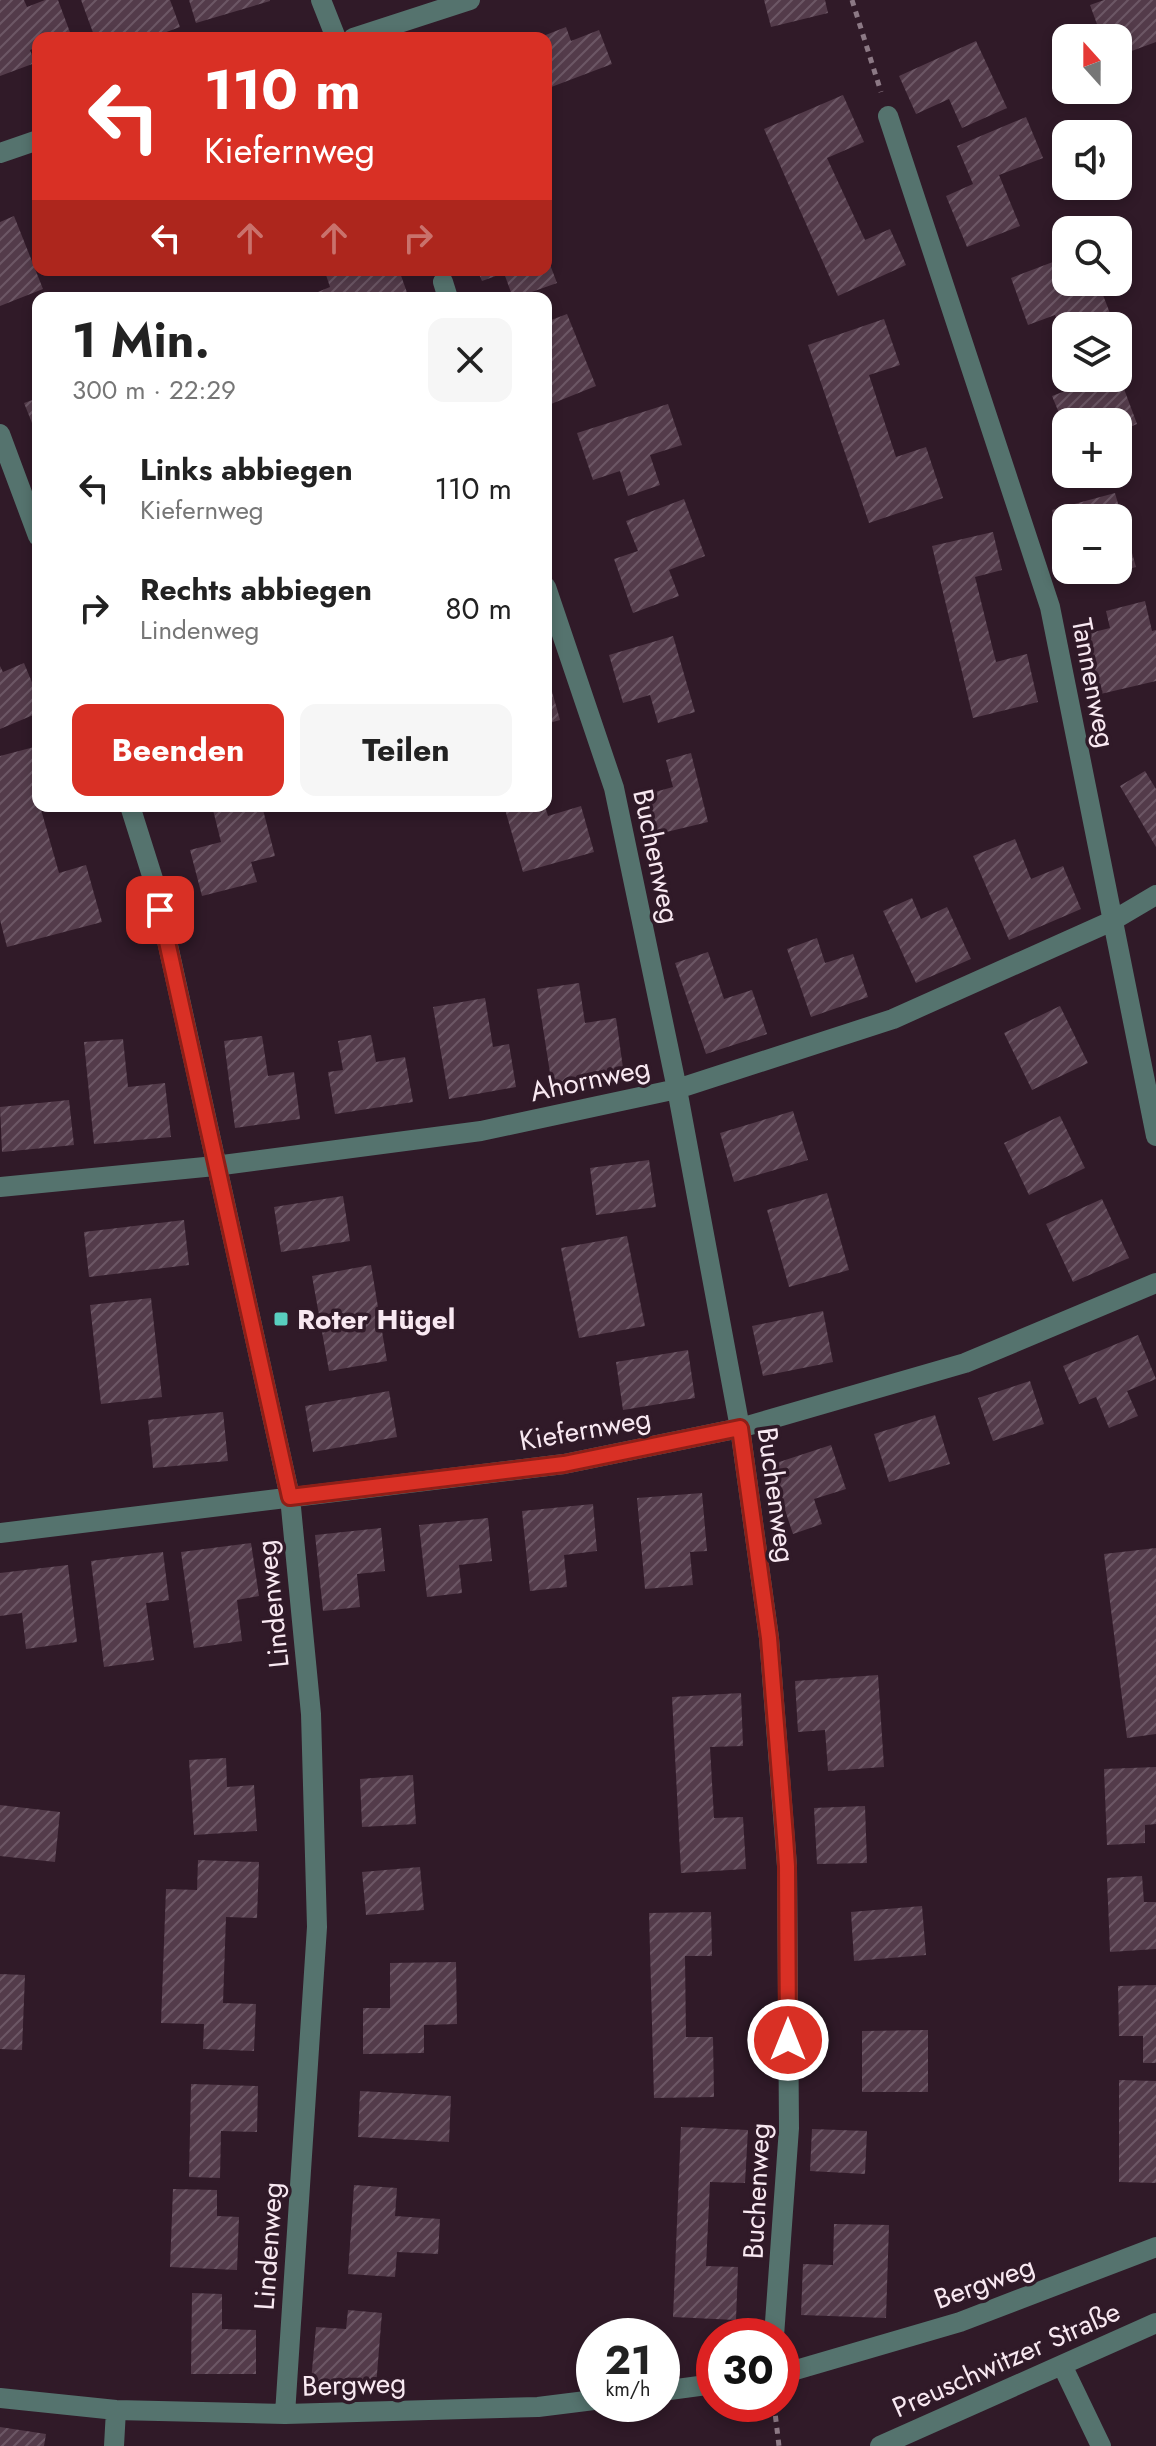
<!DOCTYPE html>
<html lang="de">
<meta charset="utf-8">
<style>
:root{--surface:#fff;--page:#f6f6f6;--text:#222;--muted:#767676;--accent:#d93025}
body{margin:0;font-family:Jost,sans-serif;background:var(--page);color:var(--text);height:100vh;display:flex;flex-direction:column;font-size:30px;white-space:nowrap}
*{box-sizing:border-box;margin:0}
p{font-size:26px;color:var(--muted)}
.icon{flex:none;width:44px;height:44px;fill:none;stroke:currentColor;stroke-width:2;stroke-linecap:round;stroke-linejoin:round}
.map{position:relative;flex:1;overflow:hidden}
.side{position:absolute;left:32px;top:292px;width:520px;height:520px;display:flex;flex-direction:column;background:var(--surface);border-radius:16px;box-shadow:0 4px 12px #0003}
.side>*{flex:none}
.top-card{position:absolute;left:32px;top:32px;width:520px;height:244px;border-radius:16px;box-shadow:0 4px 12px #0003;background:#d93025;color:#fff;overflow:hidden}
.needle{width:52px;rotate:339deg}
.controls{position:absolute;left:1052px;top:24px;display:grid;gap:16px}
.controls a{display:grid;place-items:center;width:80px;height:80px;border-radius:16px;background:var(--surface);box-shadow:0 4px 12px #0003;font-size:40px}
.speed{position:absolute;left:576px;top:2318px;display:flex;gap:16px;font-size:40px;font-weight:700;text-align:center}
.speed>*{display:grid;place-content:center;width:104px;height:104px;border-radius:50%;background:var(--surface);box-shadow:0 4px 12px #0003;line-height:1}
.speed small{font-size:20px;font-weight:400}
.speed .limit{border:12px solid #d22;background:#fff;color:#111}
.pin{position:absolute;display:grid;place-items:center;width:68px;height:68px;color:#fff;margin:-34px;border-radius:16px;box-shadow:0 4px 12px #0006}
.me{position:absolute;width:88px;margin:-44px;rotate:0deg;stroke-linejoin:round;filter:drop-shadow(0 0 6px #0008)}
.turn{display:flex;align-items:center;gap:28px;height:168px;padding:0 40px;font-size:36px}
.turn .icon{width:104px;height:104px;stroke-width:2.5}
.turn b{display:block;font-size:56px;line-height:68px}
.lanes{display:flex;align-items:center;height:76px;padding:0 40px;background:#0003;justify-content:center;gap:40px;direction:ltr}
.lanes .off{opacity:.35}
.round{display:grid;place-items:center;flex:none;width:84px;height:84px;border-radius:16px;background:var(--page)}
.overview{display:flex;align-items:center;justify-content:space-between;height:136px;padding:0 40px}
h1{font-size:48px;font-weight:700;line-height:60px}
.cta{display:flex;gap:16px;margin-top:auto;padding:16px 40px}
.cta a{flex:1;height:92px;border-radius:16px;background:var(--accent);color:#fff;font-size:32px;font-weight:700;line-height:92px;text-align:center}
.cta a+a{background:var(--page);color:var(--text)}
ul{padding:0;list-style:none}
li{display:flex;align-items:center;gap:24px;height:120px;padding:0 40px}
li div{flex:1}
li b{display:block;font-size:30px}
li em{font-style:normal}
.map>svg:first-child{display:block}
.building{fill:url(#building-hatch)}
.lines{fill:none;stroke-linecap:round;stroke-linejoin:round}
.path{stroke:#8c7985;stroke-width:5;stroke-dasharray:6 6;stroke-linecap:butt}
.minor{stroke:#55736e;stroke-width:20}
.route-casing{stroke:#8d1f18;stroke-width:20}
.route{stroke:#d93025;stroke-width:14}
.poi-dot{fill:#59cebf;stroke:#301a28;stroke-width:3}
.labels{text-anchor:middle;stroke-width:7;stroke-linejoin:round;paint-order:stroke}
.street-label{font-size:28px;fill:#f8e8f1;stroke:#301a28}
.poi-label{font-size:28px;font-weight:bold;fill:#f8e8f1;stroke:#301a28;text-anchor:start}
</style>
<div class="map">
<svg width="1156" height="2446" viewBox="0 0 1156 2446">
<defs>
<pattern id="building-hatch" width="6" height="6" patternUnits="userSpaceOnUse" patternTransform="scale(2)"><rect width="6" height="6" fill="#533b4a"/><path d="M-1 1l2-2M0 6l6-6M5 7l2-2" fill="none" stroke="#6c5765"/></pattern>
</defs>
<rect width="100%" height="100%" fill="#301a28"/>
<!-- building -->
<path class="building" d="M0 0H24L27 7 45 0H58L71 35 63 38H38V47L30 50 35 63 0 76Z
M81 0H170L180 27 150 38H95Z
M189 0H270V1L196 23Z
M764 0H825L828 13 771 27Z
M1104 0H1156V42L1118 56V38H1102L1090 5Z
M566 27 571 41 599 30 612 64 546 89V38H538Z
M976 41 1007 108 962 128 949 99 916 114 899 76Z
M843 95 864 142 827 158 865 240 890 229 906 265 838 296 764 129Z
M1026 117 1043 158 999 175 1020 226 967 247 946 196 973 184 957 146Z
M14 216 43 289 0 306V222Z
M546 254 557 283 515 298H513L504 273 482 281 477 270H546Z
M1066 257V282H1115L1116 284 1101 290 1115 326H1066V342L1055 315 1028 325 1011 278Z
M331 270H361L363 276 377 270H399L409 298H303L330 287 325 272Z
M567 314 596 386 546 406V322Z
M884 319 900 365 869 375 896 457 926 447 943 498 869 523 808 345Z
M1079 378H1120L1137 424 1118 432V422H1066V430L1052 396 1081 385Z
M38 398V438L24 403Z
M668 404 682 445 650 455 660 485 628 496 620 471 593 480 577 433Z
M1115 493 1136 567 1099 577 1097 570H1118V518H1066L1065 557 1052 510Z
M684 499 705 556 669 570 679 596 633 613 614 559 638 551 626 521Z
M993 532 1002 570 975 577 996 662 1027 654 1038 702 973 718 932 546Z
M1145 601 1152 631 1156 630V681L1092 696 1078 636 1110 628 1106 611Z
M673 636 695 712 658 723 650 695 623 703 609 655Z
M24 663 38 697V713L0 729V666L3 672Z
M546 670 560 720 546 724Z
M38 746V806H40L59 873 86 865 102 922 7 947 0 920V756Z
M691 753 708 822 654 835 644 795 673 787 666 760Z
M1145 771 1156 789V847L1120 786Z
M212 806H262L275 856 251 862 257 882 202 896 190 850 221 842Z
M504 806H545L548 816 581 806 594 852 523 872Z
M1015 839 1031 879 1063 866 1081 909 1009 940 973 856Z
M912 898 921 919 947 907 971 959 916 983 883 911Z
M817 938 825 963 853 954 868 997 811 1017 787 949Z
M708 952 724 999 752 990 767 1034 706 1054 675 963Z
M579 983 585 1023 616 1018 624 1075 552 1086 537 989Z
M485 998 493 1047 509 1044 516 1087 449 1099 433 1007Z
M1060 1006 1088 1063 1032 1090 1004 1033Z
M371 1035 376 1062 405 1057 413 1102 335 1114 328 1072 343 1070 338 1041Z
M262 1036 268 1076 294 1072 300 1119 235 1128 224 1041Z
M123 1039 128 1087 165 1083 171 1137 94 1144 84 1042Z
M69 1100 74 1145 2 1152 0 1107Z
M793 1111 808 1160 734 1182 720 1133Z
M1060 1116 1085 1168 1029 1195 1004 1143Z
M649 1160 656 1207 596 1215 590 1168Z
M827 1193 849 1270 789 1287 767 1210Z
M343 1196 350 1241 281 1252 274 1207Z
M1102 1199 1129 1258 1073 1282 1046 1224Z
M184 1220 189 1265 89 1277 84 1232Z
M627 1236 645 1326 579 1338 561 1248Z
M371 1265 387 1361 329 1371 312 1276Z
M151 1298 162 1397 101 1404 90 1305Z
M823 1311 833 1362 763 1376 752 1326Z
M1138 1335 1156 1379 1127 1391 1138 1416 1109 1428 1096 1397 1079 1404 1063 1366Z
M688 1350 695 1398 623 1410 616 1362Z
M1030 1381 1044 1424 993 1441 978 1398Z
M389 1391 397 1437 313 1452 305 1406Z
M223 1412 228 1461 153 1468 148 1420Z
M935 1415 950 1464 889 1482 874 1434Z
M831 1445 846 1489 814 1499 822 1524 793 1534 770 1465Z
M702 1493 707 1551 690 1552 693 1585 645 1589 637 1498Z
M593 1504 597 1551 564 1555 567 1587 530 1591 522 1511Z
M488 1518 492 1561 459 1565 462 1593 427 1597 419 1525Z
M381 1528 385 1571 357 1574 360 1607 323 1611 315 1535Z
M251 1543 259 1596 237 1600 242 1641 194 1648 181 1552Z
M1156 1548V1734L1127 1738 1104 1554Z
M163 1552 169 1600 146 1603 154 1660 104 1667 91 1561Z
M68 1565 77 1642 26 1649 22 1613 0 1616V1573Z
M878 1675 884 1767 828 1771 825 1730 798 1732 795 1681Z
M741 1693 743 1746 710 1747 714 1818 743 1817 746 1869 681 1873 672 1697Z
M226 1758 227 1787 254 1785 257 1831 194 1835 189 1760Z
M1156 1767V1824L1145 1825V1843L1107 1845 1104 1769Z
M413 1775 416 1824 362 1827 360 1779Z
M0 1805 60 1812 55 1862 0 1856Z
M865 1806 867 1863 817 1864 814 1808Z
M198 1860 259 1862 257 1918 226 1917 223 2003 256 2004 254 2051 203 2049 204 2024 161 2023 166 1889 197 1890Z
M420 1867 424 1910 366 1915 362 1872Z
M1142 1876 1144 1902H1156V1949L1110 1952 1107 1878Z
M922 1906 926 1955 854 1961 851 1912Z
M711 1912 712 1956H685L686 2037H713L714 2097 654 2098 649 1913Z
M456 1962 457 2024 424 2025V2053L363 2054V2008H390V1963Z
M0 1974 25 1975 22 2050 0 2049Z
M1156 1985V2063H1143V2036H1119L1118 1986Z
M928 2030V2092H862V2031Z
M1119 2080 1156 2081V2183L1119 2182Z
M191 2084 258 2086 257 2132 221 2131 220 2178 189 2177Z
M360 2091 451 2096 449 2142 358 2137Z
M681 2127 748 2130 745 2183 710 2182 706 2266 738 2267 736 2320 673 2317Z
M812 2129 867 2131 865 2174 810 2171Z
M354 2185 397 2188 395 2216 440 2219 438 2254 397 2252 395 2277 348 2274Z
M173 2189 217 2190V2216L239 2217 237 2270 170 2267Z
M834 2224 889 2225 886 2318 801 2315 803 2264 833 2265Z
M192 2293 222 2294V2329L256 2330V2374H191Z
M348 2310 382 2313 376 2386 311 2381 316 2327 346 2329Z
M0 2427 46 2434 44 2446H0Z"/>
<g class="lines">
<!-- path -->
<path class="path" d="M852 0 881 92
M774 2404 779 2446"/>
<!-- minor -->
<path class="minor" d="M321 0 336 38
M353 38 470 0
M888 116 1050 607 1156 1136
M0 153 38 140
M443 282 448 298
M0 434 38 536
M546 587 614 788 677 1089 740 1428 769 1638 787 1866 789 2128 774 2336
M130 806 154 882 290 1497 311 1714 317 1927 285 2414
M0 1187 215 1166 481 1131 677 1089 893 1019 1112 921 1156 895
M0 1533 564 1464 740 1428 965 1363 1156 1283
M1062 2365 1101 2446
M782 2374 960 2322 1156 2247
M662 2391 714 2384
M0 2398 116 2410 285 2414 538 2407 594 2400
M114 2446 116 2410
M880 2446 1156 2323"/>
</g>
<g class="lines">
<defs>
<path id="route" d="M160 910 290 1497 564 1464 740 1428 769 1638 785 1837 787 1866 788 2040"/>
</defs>
<!-- route casing -->
<use href="#route" class="route-casing"/>
<!-- route -->
<use href="#route" class="route"/>
</g>
<!-- markers -->
<rect class="poi-dot" x="273" y="1311" width="16" height="16" rx="4"/>
<g class="labels">
<!-- street labels -->
<g class="street-label">
<text transform="translate(1094 683) rotate(79)" y="10">Tannenweg</text>
<text transform="translate(657 856) rotate(78)" y="10">Buchenweg</text>
<text transform="translate(590 1079) rotate(-12)" y="10">Ahornweg</text>
<text transform="translate(585 1429) rotate(-10)" y="10">Kiefernweg</text>
<text transform="translate(777 1495) rotate(82)" y="10">Buchenweg</text>
<text transform="translate(272 1604) rotate(-96)" y="10">Lindenweg</text>
<text transform="translate(756 2191) rotate(-87)" y="10">Buchenweg</text>
<text transform="translate(268 2246) rotate(-86)" y="10">Lindenweg</text>
<text transform="translate(984 2282) rotate(-20)" y="10">Bergweg</text>
<text transform="translate(1006 2359) rotate(-24)" y="10">Preuschwitzer Straße</text>
<text transform="translate(354 2384) rotate(-2)" y="10">Bergweg</text>
</g>
<!-- poi labels -->
<g class="poi-label">
<text x="297" y="1329">Roter Hügel</text>
</g>
</g>
</svg>
<div class="controls">
<a><svg class="needle" viewBox="-14 -14 28 28"><path d="M0-13l5 13h-10z" fill="#e53935"/><path d="M0 13l5-13h-10z" fill="#767676"/></svg></a>
<a><svg class="icon" aria-label="sound" viewBox="0 0 24 24"><path d="M4 9h4l5-4v14l-5-4H4zM17 9q2 3 0 6"/></svg></a>
<a><svg class="icon" aria-label="search" viewBox="0 0 24 24"><circle cx="10" cy="10" r="6"/><path d="M15 15l6 6"/></svg></a>
<a><svg class="icon" aria-label="layers" viewBox="0 0 24 24"><path d="M12 4l9 5-9 5-9-5zM3 14l9 5 9-5"/></svg></a>
<a>+</a>
<a>−</a>
</div>
<div class="speed"><div>21<small>km/h</small></div><div class="limit">30</div></div>
<div class="pin" style="left:160px;top:910px;background:#d93025"><svg class="icon" aria-label="arrive" viewBox="0 0 24 24"><path d="M6 21V4h12l-3 4 3 4H6"/></svg></div>
<svg class="me" style="left:788px;top:2040px" viewBox="-20 -20 40 40"><circle r="17" fill="#d93025" stroke="#fff" stroke-width="3"/><path d="M0-11L8 9 0 5-8 9z" fill="#fff"/></svg>
<div class="top-card">
<div class="turn"><svg class="icon" aria-label="left" viewBox="0 0 24 24"><path d="M17 20v-9H6M10 6l-5 5 5 5"/></svg><div><b>110 m</b>Kiefernweg</div></div>
<div class="lanes"><svg class="icon" aria-label="left" viewBox="0 0 24 24"><path d="M17 20v-9H6M10 6l-5 5 5 5"/></svg><svg class="icon off" aria-label="ahead" viewBox="0 0 24 24"><path d="M12 20V5M6 11l6-6 6 6"/></svg><svg class="icon off" aria-label="ahead" viewBox="0 0 24 24"><path d="M12 20V5M6 11l6-6 6 6"/></svg><svg class="icon off" aria-label="right" viewBox="0 0 24 24"><path d="M7 20v-9h11M14 6l5 5-5 5"/></svg></div>
</div>
<section class="side">
<div class="overview"><div><h1>1 Min.</h1><p>300 m · 22:29</p></div><a class="round"><svg class="icon" aria-label="close" viewBox="0 0 24 24"><path d="M6 6l12 12M18 6L6 18"/></svg></a></div>
<ul>
<li><svg class="icon" aria-label="left" viewBox="0 0 24 24"><path d="M17 20v-9H6M10 6l-5 5 5 5"/></svg><div><b>Links abbiegen</b><p>Kiefernweg</p></div><em>110 m</em></li>
<li><svg class="icon" aria-label="right" viewBox="0 0 24 24"><path d="M7 20v-9h11M14 6l5 5-5 5"/></svg><div><b>Rechts abbiegen</b><p>Lindenweg</p></div><em>80 m</em></li>
</ul>
<div class="cta"><a>Beenden</a><a>Teilen</a></div>
</section>
</div>
